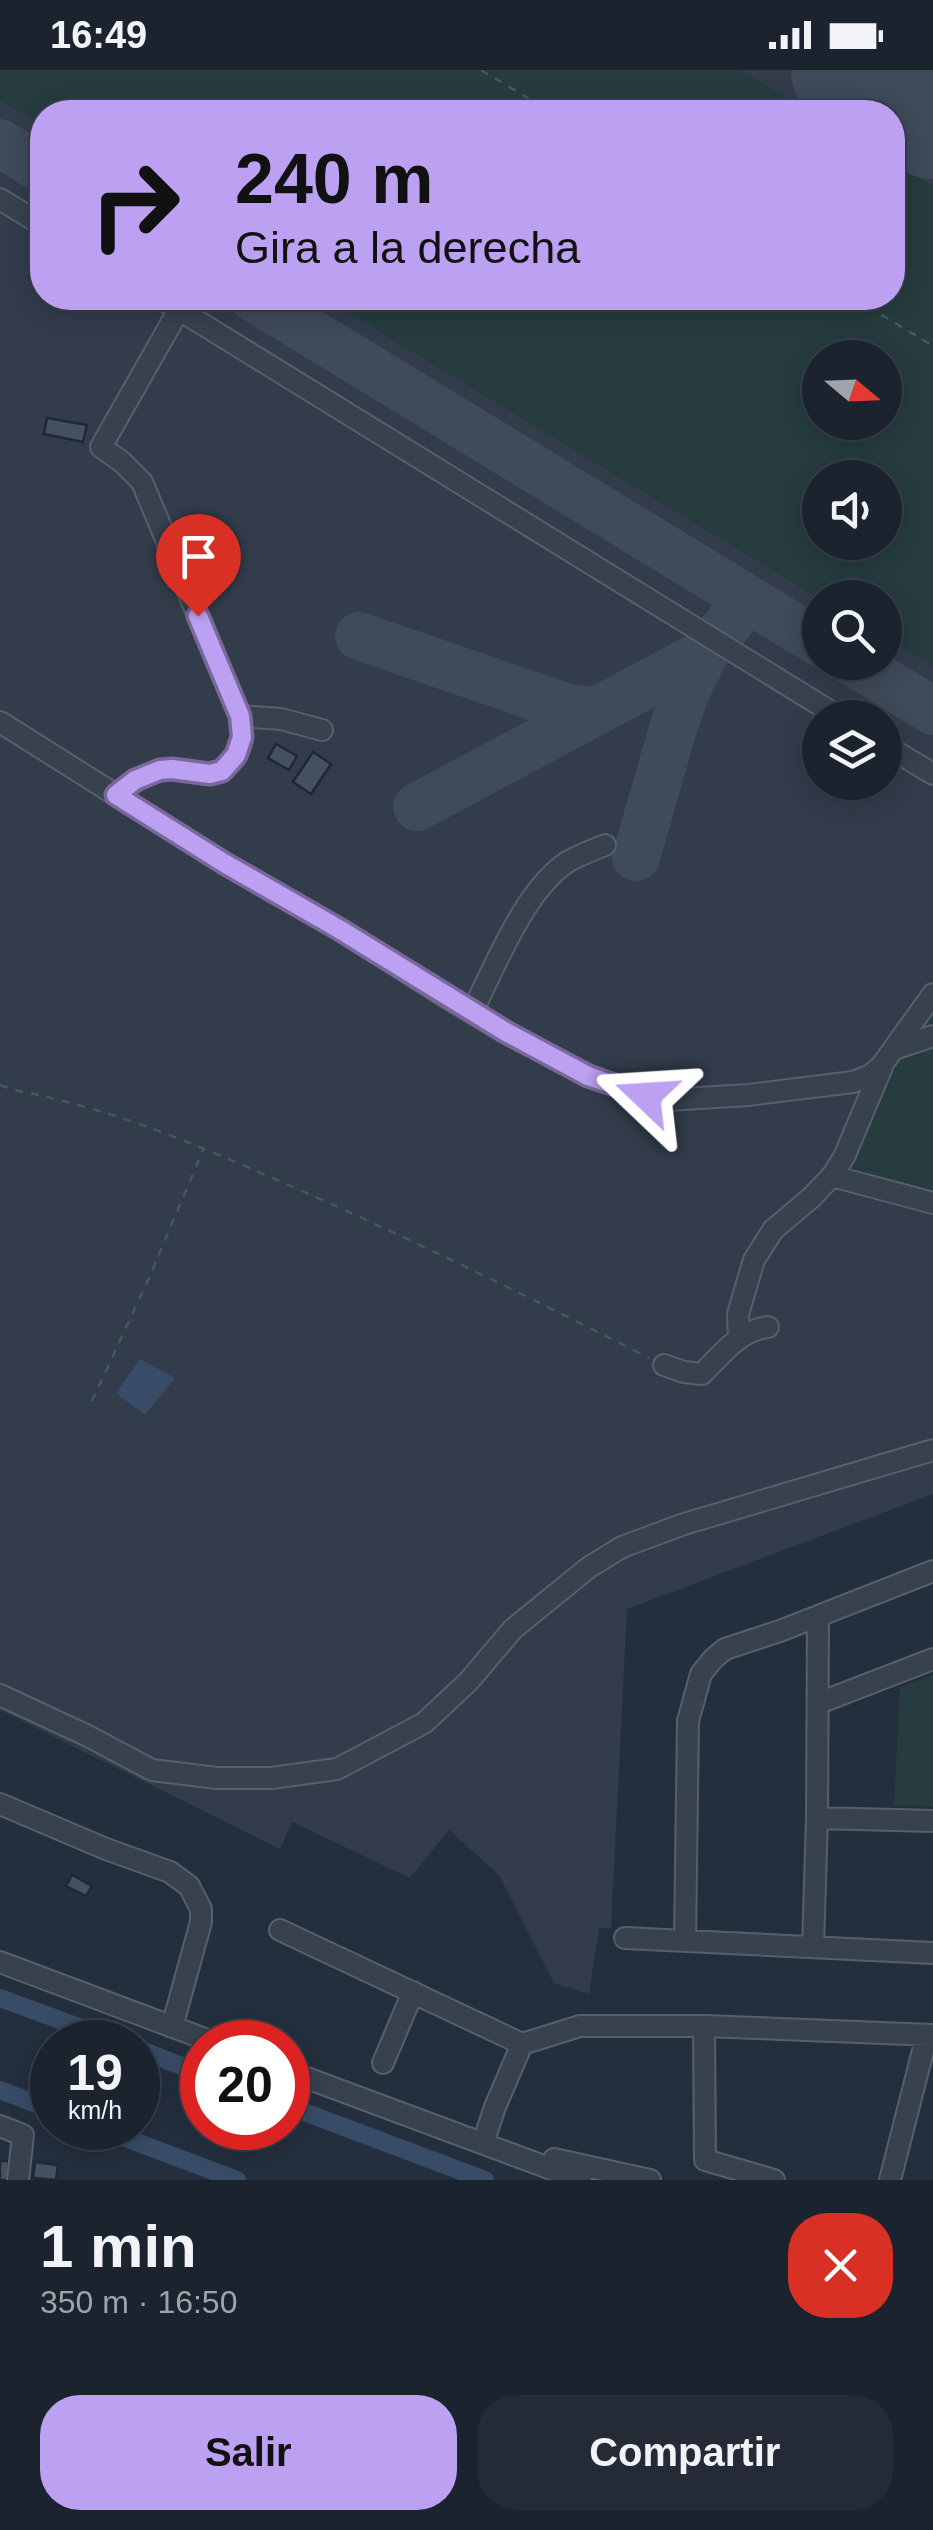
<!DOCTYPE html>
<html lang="es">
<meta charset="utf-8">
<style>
:root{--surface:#1b232e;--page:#242b36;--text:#f1f3f6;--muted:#a0a4aa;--line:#39404a;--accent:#bca0f2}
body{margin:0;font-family:Helvetica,sans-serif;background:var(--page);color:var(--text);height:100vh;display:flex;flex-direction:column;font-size:38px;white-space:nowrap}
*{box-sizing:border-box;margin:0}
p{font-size:32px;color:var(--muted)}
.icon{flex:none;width:55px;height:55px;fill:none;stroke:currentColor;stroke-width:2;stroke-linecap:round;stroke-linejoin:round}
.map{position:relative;height:2110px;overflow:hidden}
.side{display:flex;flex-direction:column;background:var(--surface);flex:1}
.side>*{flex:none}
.guide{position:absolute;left:30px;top:30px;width:875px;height:210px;border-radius:40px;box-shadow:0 5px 25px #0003,0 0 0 2px var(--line);background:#bca0f2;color:#111;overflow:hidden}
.needle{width:65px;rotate:109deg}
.buttons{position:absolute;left:802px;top:270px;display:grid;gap:20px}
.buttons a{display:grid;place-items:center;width:100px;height:100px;border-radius:50%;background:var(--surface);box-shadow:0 5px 25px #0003,0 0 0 2px var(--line);font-size:50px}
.speed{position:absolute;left:30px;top:1950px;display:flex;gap:20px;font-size:50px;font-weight:700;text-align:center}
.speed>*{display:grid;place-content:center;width:130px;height:130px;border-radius:50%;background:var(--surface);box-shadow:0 5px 25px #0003,0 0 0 2px var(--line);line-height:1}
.speed small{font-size:25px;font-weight:400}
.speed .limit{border:15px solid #d22;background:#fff;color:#111}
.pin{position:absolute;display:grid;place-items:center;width:85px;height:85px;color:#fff;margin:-102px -42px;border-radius:50% 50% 50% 0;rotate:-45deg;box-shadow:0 0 10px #0007}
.pin .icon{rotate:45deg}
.me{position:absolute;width:110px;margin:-55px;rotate:290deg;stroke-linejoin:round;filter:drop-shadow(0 0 8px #0008)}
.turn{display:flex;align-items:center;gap:35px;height:210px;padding:0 40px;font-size:45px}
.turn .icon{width:130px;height:130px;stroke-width:2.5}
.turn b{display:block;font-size:70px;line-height:85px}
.round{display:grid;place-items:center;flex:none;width:105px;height:105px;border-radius:40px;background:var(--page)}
.overview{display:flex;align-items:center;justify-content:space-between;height:170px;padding:0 40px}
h1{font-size:60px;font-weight:600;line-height:75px}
.button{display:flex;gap:20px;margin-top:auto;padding:20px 40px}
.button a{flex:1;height:115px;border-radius:40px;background:var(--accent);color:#111;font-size:40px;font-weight:600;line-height:115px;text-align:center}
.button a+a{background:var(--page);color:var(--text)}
.status{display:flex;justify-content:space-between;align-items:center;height:70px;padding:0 50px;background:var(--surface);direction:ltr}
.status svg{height:28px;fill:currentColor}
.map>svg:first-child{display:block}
.airport{fill:#323c4b;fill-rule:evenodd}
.green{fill:#263c3f;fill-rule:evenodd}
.water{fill:#394c67}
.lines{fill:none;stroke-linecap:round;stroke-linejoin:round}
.canal{stroke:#394c67;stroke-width:18}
.taxiway{stroke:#3f4a5a;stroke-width:48}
.runway{stroke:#3f4a5a;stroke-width:118}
.building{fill:#455162;stroke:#1f2835;stroke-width:2.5}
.minor-casing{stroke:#565f6c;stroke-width:24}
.path{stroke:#44595c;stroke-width:2.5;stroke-dasharray:8 8;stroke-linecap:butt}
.minor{stroke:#38414e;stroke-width:20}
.route-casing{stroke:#7a689d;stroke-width:25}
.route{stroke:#bca0f2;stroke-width:18}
</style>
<div class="status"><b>16:49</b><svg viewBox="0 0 49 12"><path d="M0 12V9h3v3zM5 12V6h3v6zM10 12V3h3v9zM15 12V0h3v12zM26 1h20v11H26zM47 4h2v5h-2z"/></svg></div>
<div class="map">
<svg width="933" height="2110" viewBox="0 0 933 2110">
<rect width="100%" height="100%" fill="#242f3e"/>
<!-- airport -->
<path class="airport" d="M0 0H933V1424L627 1539 611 1858H599L589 1924 554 1913 499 1805 449 1760 410 1808 292 1752 280 1779 0 1640ZM42 42H892V228H42ZM820 288H885V352H820ZM820 408H885V472H820ZM820 528H885V592H820ZM820 648H885V712H820Z"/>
<!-- green -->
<path class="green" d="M0 0H740L811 42H42V56L0 30Z
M893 92 933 116V596L885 567V528L820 529 324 228H892ZM820 288H885V352H820ZM820 408H885V472H820Z
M933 935V1132L839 1107 884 1002Z
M933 1605V1737L894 1735 900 1617Z"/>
<!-- water -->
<path class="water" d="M140 1289 175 1308 145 1345 116 1323Z"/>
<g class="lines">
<!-- canal -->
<path class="canal" d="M0 1928 119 1972
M138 1979 202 2004
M0 2020 52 2040
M288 2036 485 2110
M99 2058 237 2110"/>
<!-- taxiway -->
<path class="taxiway" d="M0 73 42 99
M254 228 820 573
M359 566 568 638 597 641
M853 592 933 641
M417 737 705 583
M636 787 675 652 688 617 705 583 748 529"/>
<!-- runway -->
<path class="runway" d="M850 0 933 50"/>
</g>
<!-- building -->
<path class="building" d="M47 348 87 355 83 372 44 364Z
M276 674 297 686 289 700 268 688Z
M313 682 331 694 311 724 293 712Z
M72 1805 92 1816 86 1826 66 1816Z
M0 2091H9L8 2110H0Z
M35 2092 58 2095 56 2110 33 2108Z"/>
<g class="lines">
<defs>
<path id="minor" d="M0 129 42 155
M160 228 841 648
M240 646 281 649 322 660
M0 652 224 793 339 859 444 926 506 963 588 1005 646 1026 668 1030 748 1025 853 1012 871 1005 882 995 933 924
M885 675 933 704
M116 725C130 714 146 703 165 700 178 698 191 702 204 703 224 705 239 688 242 669 243 662 241 653 240 646L142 412 122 392 101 377 185 229
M472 942C495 897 525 818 569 791 580 785 593 780 605 775
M894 979 933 966
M832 1106 933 1133
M739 1268 738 1244 754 1190 773 1160 812 1127 832 1106 844 1087 882 997
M664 1295 684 1302 702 1304C721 1285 740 1260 768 1257
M0 1625 88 1666 152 1700 217 1708H271L337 1699 424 1653 468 1612 513 1559 588 1498 622 1477 684 1454 933 1380
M819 1633 933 1589
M0 1734 106 1779 170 1802 189 1816 201 1839V1852L172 1957
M817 1748 933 1751
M280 1860 522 1974 580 1956H704L933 1965
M625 1868 933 1883
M685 1871 688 1651 701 1604 713 1589 725 1579 780 1561 933 1501
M813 1877 817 1748 818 1546
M0 1892 213 1972
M704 1956 705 2090 774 2110
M383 1993 413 1922
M288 2001 581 2110
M0 2056 23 2065 18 2110
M483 2073 495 2037 522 1974
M554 2089 650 2110
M890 2110 927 1965"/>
</defs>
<!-- minor casing -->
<use href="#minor" class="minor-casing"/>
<!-- path -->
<path class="path" d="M481 0 551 42
M854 228 933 276
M0 1015C17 1022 34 1023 51 1028 102 1040 154 1058 202 1078 354 1141 502 1213 649 1288
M92 1331 149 1208 203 1080"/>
<!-- minor -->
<use href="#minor" class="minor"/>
</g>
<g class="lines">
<defs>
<path id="route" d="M198 546 240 646 242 667 236 685 222 701 210 704 172 699 160 700 135 710 116 725 224 793 339 859 506 962 588 1006 646 1026"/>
</defs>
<!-- route casing -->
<use href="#route" class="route-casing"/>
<!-- route -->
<use href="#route" class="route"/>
</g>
</svg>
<div class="buttons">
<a><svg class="needle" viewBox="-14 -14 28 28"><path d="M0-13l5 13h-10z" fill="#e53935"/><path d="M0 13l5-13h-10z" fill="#a0a4aa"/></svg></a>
<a><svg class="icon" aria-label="sound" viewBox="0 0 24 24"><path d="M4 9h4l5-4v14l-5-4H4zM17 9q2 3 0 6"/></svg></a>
<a><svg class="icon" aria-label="search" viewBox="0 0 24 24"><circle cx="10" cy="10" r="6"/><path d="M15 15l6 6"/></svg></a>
<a><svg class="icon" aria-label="layers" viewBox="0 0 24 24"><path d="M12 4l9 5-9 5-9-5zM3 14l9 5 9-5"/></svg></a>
</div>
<div class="speed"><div>19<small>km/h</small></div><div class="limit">20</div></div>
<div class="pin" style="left:198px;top:546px;background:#d93025"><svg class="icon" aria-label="arrive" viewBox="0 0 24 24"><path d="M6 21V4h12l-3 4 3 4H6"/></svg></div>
<svg class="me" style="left:646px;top:1026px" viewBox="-20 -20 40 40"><path d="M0-17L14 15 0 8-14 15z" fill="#bca0f2" stroke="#fff" stroke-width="4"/></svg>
<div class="guide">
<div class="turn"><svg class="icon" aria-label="right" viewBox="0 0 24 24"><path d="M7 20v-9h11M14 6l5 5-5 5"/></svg><div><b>240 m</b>Gira a la derecha</div></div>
</div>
</div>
<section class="side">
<div class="overview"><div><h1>1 min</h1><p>350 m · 16:50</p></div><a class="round" style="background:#d93025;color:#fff"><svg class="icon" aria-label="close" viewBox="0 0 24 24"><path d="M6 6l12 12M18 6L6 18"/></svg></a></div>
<div class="button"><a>Salir</a><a>Compartir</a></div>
</section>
